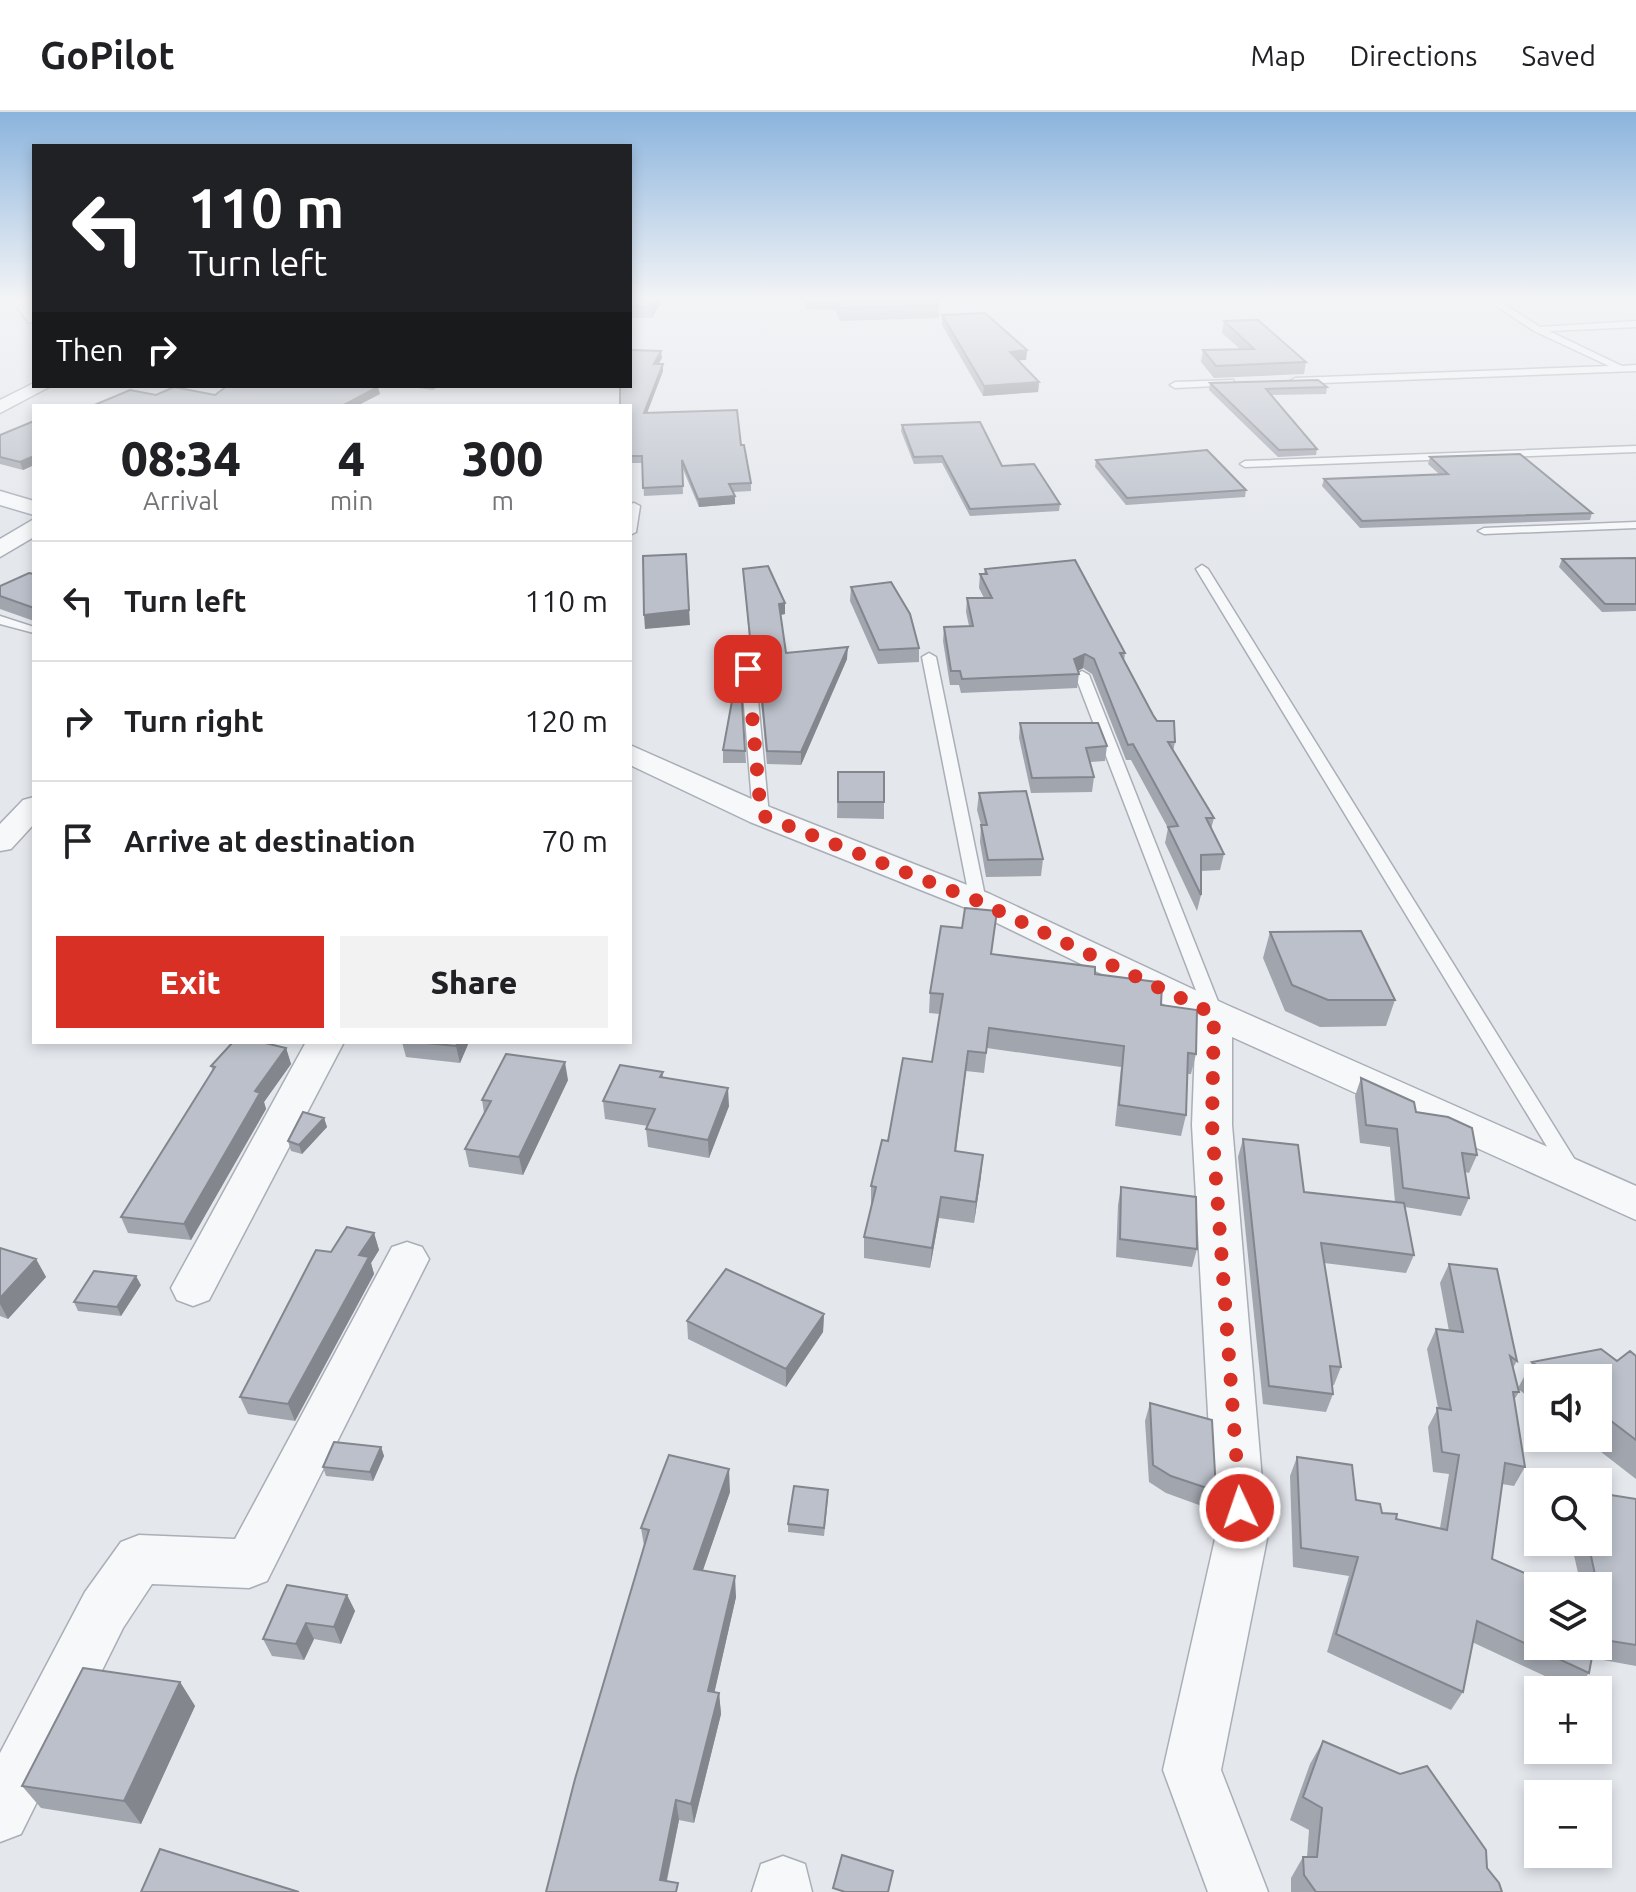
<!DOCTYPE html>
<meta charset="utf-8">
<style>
:root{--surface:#fff;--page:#f2f2f2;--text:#202124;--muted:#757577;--line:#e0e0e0;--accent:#d93025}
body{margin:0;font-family:Ubuntu,sans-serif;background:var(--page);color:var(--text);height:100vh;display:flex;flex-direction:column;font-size:30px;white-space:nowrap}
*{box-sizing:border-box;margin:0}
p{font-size:26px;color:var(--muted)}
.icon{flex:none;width:44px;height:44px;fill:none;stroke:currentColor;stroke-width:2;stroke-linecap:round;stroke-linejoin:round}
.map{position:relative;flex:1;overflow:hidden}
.side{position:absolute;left:32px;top:292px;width:600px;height:640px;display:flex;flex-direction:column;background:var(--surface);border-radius:0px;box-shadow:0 4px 12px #0003}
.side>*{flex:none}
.hud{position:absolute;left:32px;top:32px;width:600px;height:244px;border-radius:0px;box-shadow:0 4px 12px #0003;background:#202124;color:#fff;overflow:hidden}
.buttons{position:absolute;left:1524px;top:1252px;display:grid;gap:16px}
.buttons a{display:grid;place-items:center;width:88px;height:88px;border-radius:0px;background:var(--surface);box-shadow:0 4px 12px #0003;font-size:40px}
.pin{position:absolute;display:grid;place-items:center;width:68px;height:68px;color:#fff;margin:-34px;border-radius:16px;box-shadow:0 4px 12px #0006}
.me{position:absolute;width:88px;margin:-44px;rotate:357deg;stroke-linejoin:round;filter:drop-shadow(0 0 6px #0008)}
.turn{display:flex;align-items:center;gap:28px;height:168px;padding:0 24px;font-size:36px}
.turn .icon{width:104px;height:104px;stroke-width:2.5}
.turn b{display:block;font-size:56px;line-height:68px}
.then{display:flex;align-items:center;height:76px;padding:0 24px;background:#0003;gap:16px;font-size:30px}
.eta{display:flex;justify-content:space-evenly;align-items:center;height:136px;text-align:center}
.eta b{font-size:48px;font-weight:800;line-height:56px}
.button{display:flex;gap:16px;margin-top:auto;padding:16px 24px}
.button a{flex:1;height:92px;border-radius:0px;background:var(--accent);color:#fff;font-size:32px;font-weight:800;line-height:92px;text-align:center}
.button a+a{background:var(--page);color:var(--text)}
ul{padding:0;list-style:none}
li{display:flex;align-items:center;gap:24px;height:120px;padding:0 24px;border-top:2px solid var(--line)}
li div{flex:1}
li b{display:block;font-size:30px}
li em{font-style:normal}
header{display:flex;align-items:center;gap:48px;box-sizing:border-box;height:112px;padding:0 40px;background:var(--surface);border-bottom:2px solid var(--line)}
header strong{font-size:38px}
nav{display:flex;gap:44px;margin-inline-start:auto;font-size:28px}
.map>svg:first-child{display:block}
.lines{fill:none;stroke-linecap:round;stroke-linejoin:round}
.service-casing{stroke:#a9aeb7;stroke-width:3}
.minor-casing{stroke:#a9aeb7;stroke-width:3}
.service{fill:#f7f8fa;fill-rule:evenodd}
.minor{fill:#f7f8fa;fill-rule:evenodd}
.wall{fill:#a1a5ae}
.shaded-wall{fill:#83868d}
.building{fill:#bbc0ca;stroke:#83868d;stroke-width:2}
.route{stroke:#d93025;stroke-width:14;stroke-dasharray:0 25.2}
</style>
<header>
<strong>GoPilot</strong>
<nav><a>Map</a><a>Directions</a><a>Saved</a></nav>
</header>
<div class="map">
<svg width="1636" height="1780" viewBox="0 0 1636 1780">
<rect width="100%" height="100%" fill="#e4e7ec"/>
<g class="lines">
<defs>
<path id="service" d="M1483 185H1493L1540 215 1636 209V215L1549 219 1622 254 1636 253V259L1295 272 1290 269 1295 266 1609 254 1534 219Z
M1233 268 1236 273 1175 276 1170 273 1175 270Z
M1636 334V340L1245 355 1240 352 1245 349Z
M634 391 640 394 636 420 630 423V392Z
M1636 410V416L1484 422 1478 419 1484 416Z
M1202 453 1208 457 1580 1056 1583 1061 1580 1066H1566L1196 457Z
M0 504 34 515V521L0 512Z
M929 541 936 545 986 789 978 794 970 789 922 545Z
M748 553 755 557 769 703 761 708 753 703 741 557Z
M1082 559 1089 563 1223 902 1220 906 1214 908 1205 902 1075 563Z"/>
<path id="minor" d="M10 185H26L34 195V211L28 210Z
M34 271V274H51L0 301V288Z
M0 379 34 389V403L0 393Z
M34 407V425L0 445V427Z
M630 633 772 696 990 782 1227 893 1636 1074V1108L1232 925V1013L1267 1427 1221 1658 1268 1780H1208L1163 1658 1215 1427 1192 1013 1196 908 966 796 750 710 630 653Z
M34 685V712L11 737 0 739V712L23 688Z
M306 930H344L209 1188 193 1194 177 1188 171 1176Z
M407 1130 422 1135 429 1147 267 1469 249 1476 152 1472 123 1516 21 1722 0 1730V1641L85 1480 121 1430 139 1423 235 1427 392 1135Z
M783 1744 805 1752 812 1780H752L761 1752Z"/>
</defs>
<!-- service casing -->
<use href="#service" class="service-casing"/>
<!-- minor casing -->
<use href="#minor" class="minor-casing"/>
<!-- service -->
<use href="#service" class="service"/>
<!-- minor -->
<use href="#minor" class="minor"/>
</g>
<!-- wall -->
<path class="wall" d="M630 185H664L652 206H630Z
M806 185H936L939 193V206L840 209 835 198 806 197Z
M942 203 1027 238 1026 248H1018L1039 270 1038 280 983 284 942 213Z
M1224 209 1306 250 1304 262 1214 266 1201 250 1203 238 1240 237 1222 221Z
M662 246 658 252 663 259 647 301 741 333 751 371V379L733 380 735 392 699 395 682 355 683 382 644 384 642 351H630V294Z
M1210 271 1327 275 1326 282 1272 283 1317 337 1316 343 1278 345 1209 278Z
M404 274H439L433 278Z
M34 309V353L23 358 0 352V323Z
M902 313 1002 354 1060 392 1059 399 970 404 942 351 914 352 901 319Z
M1430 345 1592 401 1590 408 1360 416 1322 374 1324 367 1439 362 1428 352Z
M1096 348 1246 378 1245 385 1126 393 1095 355Z
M1636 446V499L1602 500 1559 455 1562 447Z
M743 457 785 502 781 503 786 541 847 547 801 653 767 652 758 557 749 550 740 554 746 651H723V638L735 589 731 526 749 525Z
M985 457 1125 541 1124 549 1153 603 1175 630 1173 639 1214 706 1211 717 1224 742 1220 758 1201 759V783L1197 799 1165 731 1168 716 1131 648H1126L1092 562 1083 556 1078 559 1079 562 1077 576 961 581 959 573H950L943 529 944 515 969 514 966 500 967 486H984L979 476 980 462H984Z
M34 462V509L0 497V474Z
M851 475 919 536V550L878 552 850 489Z
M1020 611 1107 634 1105 649 1090 650 1094 665 1092 680 1031 681 1019 626Z
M838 660H884V707L837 706Z
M979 681 1043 747 1041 764 986 765 980 730 981 713 977 698Z
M1270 820 1395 888 1386 914 1320 915 1285 899 1263 846Z
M992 842 1095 862 1161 893 1196 942 1191 962H1187L1186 1003 1181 1024 1115 1014 1121 955 987 936 984 961 966 959 956 1039 981 1064 974 1111 939 1106 930 1156 864 1146V1125L871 1095V1074L888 1029 932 950 940 902 929 901 930 881Z
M402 930H469L460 951 406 945Z
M286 936 291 952 264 990 266 997 191 1128 128 1121 121 1105 213 959 211 954Z
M663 960V966L729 994 709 1046 648 1035 646 1017 648 1014 605 1007 603 989Z
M1361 966 1416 1000 1477 1043 1469 1061 1465 1060 1469 1086 1461 1104 1405 1095 1414 1143 1406 1161 1324 1151 1341 1255 1334 1273H1332L1333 1282 1326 1300 1263 1292 1238 1045 1243 1027 1304 1080 1395 1090 1390 1035 1360 1031 1355 984Z
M568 968 523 1063 469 1055 465 1037 484 1001 482 988Z
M324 1006 327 1015 302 1042 291 1039 288 1029Z
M1121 1075 1197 1137 1192 1155 1116 1145 1118 1093Z
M374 1121 379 1138 371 1151 374 1162 295 1309 248 1302 240 1285 331 1140Z
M0 1136 36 1147 46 1165 8 1207 0 1204Z
M1449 1152 1517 1249 1513 1256 1518 1276 1532 1250 1617 1249 1636 1244V1367L1583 1326H1598V1266H1538V1292L1518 1277 1519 1280 1514 1288 1525 1355 1514 1374 1502 1372 1492 1447 1538 1534H1598V1474H1581L1571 1430H1598L1636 1387V1554L1592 1546 1589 1561 1575 1578 1472 1530 1463 1580 1451 1598 1327 1540 1349 1464 1293 1455 1290 1364 1297 1345 1356 1388 1396 1407 1440 1416 1449 1362 1433 1360 1428 1315 1438 1296 1427 1237 1436 1217 1449 1219 1440 1171Z
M141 1173 121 1204 78 1199 74 1190Z
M824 1202 823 1220 786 1275 688 1227 687 1209Z
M1150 1291 1216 1379 1210 1397 1166 1381 1149 1370 1145 1309Z
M381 1335 384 1344 373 1369 326 1364 323 1355Z
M730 1380 703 1458 736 1485 714 1581H719L721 1602 694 1711 679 1708 667 1769 546 1780 644 1434 641 1416Z
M828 1387 824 1424 788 1420V1412Z
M347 1483 355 1499 341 1532 314 1527 304 1548 272 1544 263 1527Z
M180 1570 195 1594 141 1712 41 1696 22 1674Z
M1323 1629 1487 1756 1502 1780H1291V1766L1303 1745H1307L1309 1718 1290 1708 1310 1652Z"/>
<!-- shaded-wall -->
<path class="shaded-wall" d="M657 185H664L652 206 651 195Z
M1027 238 1026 248 1009 249 1010 240Z
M661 239 662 246 655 259 654 252Z
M663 252V259L644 309V301Z
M1039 270 1038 280 983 284 984 274Z
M378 275 380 282 357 294H342Z
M34 344V353L23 358 20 350Z
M735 384V392L699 395 698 387Z
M686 442 690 513 645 517 644 503Z
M785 491V502L779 503V492Z
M848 535 847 547 801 653V640Z
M749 538V550L740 554 739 542Z
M1085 542 1083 556 1072 562 1074 547Z
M458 930H469L460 951 456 934Z
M286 936 291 952 264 990 266 997 191 1128 184 1112 255 979Z
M565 950 568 968 523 1063 519 1045Z
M728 976 729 994 709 1046 708 1028Z
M324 1006 327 1015 302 1042 299 1033Z
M983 1043 981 1064 974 1111 976 1090Z
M941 1085 939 1106 930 1156 932 1136Z
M374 1121 379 1138 371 1151 374 1162 295 1309 288 1292 359 1143Z
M36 1147 46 1165 8 1207 0 1192V1186Z
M136 1164 141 1173 121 1204 117 1195Z
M824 1202 823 1220 786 1275V1257Z
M381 1335 384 1344 373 1369 370 1360Z
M729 1357 730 1380 696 1478 694 1457Z
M735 1464 736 1485 710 1600 708 1579Z
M347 1483 355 1499 341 1532 334 1515Z
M306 1511 314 1527 304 1548 296 1532Z
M180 1570 195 1594 141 1712 124 1689Z
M719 1581 721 1602 694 1711 691 1692Z
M676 1688 679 1708 664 1780 660 1768Z"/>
<!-- building -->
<path class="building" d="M630 185H657L651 195 630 194Z
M835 185H936L939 193 840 196Z
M985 201 1027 238 1010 240 1039 270 984 274 942 203Z
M1258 208 1306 250 1216 254 1203 238 1254 237 1224 209Z
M631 238 661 239 654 252H663L644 301 737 298 741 333H744L751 371 729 372 735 384 698 387 682 348 683 374 643 376 642 344H630V294H620V274H630V241Z
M1318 268 1327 275 1266 277 1317 337 1279 338 1210 271Z
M227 274H374L378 275 342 294H92L130 278 156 283 174 275 215 283Z
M34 309V344L20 350 0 345V323Z
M980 310 1002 354 1034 352 1060 392 970 397 942 344 914 345 902 313Z
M1207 338 1246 378 1127 386 1096 348Z
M1520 342 1592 401 1362 409 1324 367 1448 362 1430 345Z
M686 442 689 498 644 503 643 444Z
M1636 446V492H1605L1562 447Z
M1075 448 1125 541H1120L1153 603 1157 609H1174L1175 630H1168L1214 706H1206L1224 742 1201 743V783L1168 715 1178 714 1133 632 1128 633 1094 547 1085 542 1074 547 1079 562 962 567 960 559H951L944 515 973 514 967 486H992L980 462H987L985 457Z
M768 454 785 491 779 492 786 541 848 535 801 640 767 639 758 545 749 538 739 542 745 639 723 638 732 589H735L731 526 750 525 743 457Z
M29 461 34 462V496L0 484V474Z
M891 470 910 502 919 536 879 538 851 475Z
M1020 611H1098L1107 634 1086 636 1094 665 1032 666Z
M838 660H884V690H838Z
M1026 679 1043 747 988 748 981 713H987L979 681Z
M965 796 997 799 991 842 1095 855V862L1157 870 1162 872 1161 893 1197 898 1196 942 1188 941 1186 1003 1119 993 1124 934 989 916 986 941 968 939 955 1039 983 1043 976 1090 941 1085 932 1136 864 1125 876 1075 871 1074 882 1028 888 1029 903 946 932 950 943 882 930 881 941 814 962 816Z
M1361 819 1395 888H1328L1292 873 1270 820Z
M233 930H261L286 936 255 979 260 981 184 1112 121 1105 215 955 211 954Z
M416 930H458L456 934Z
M506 942 565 950 519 1045 465 1037 491 989 482 988Z
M620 953 663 960 660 965 728 976 708 1028 646 1017 655 997 603 989Z
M1361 966 1414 990 1416 1000 1448 1005 1472 1016 1477 1043 1462 1041 1469 1086 1403 1076 1397 1017 1366 1013Z
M303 1000 324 1006 299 1033 288 1029Z
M1243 1027 1298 1033 1304 1080 1404 1091 1414 1143 1321 1131 1341 1255 1330 1254 1333 1282 1269 1274Z
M1121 1075 1196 1085 1197 1137 1120 1127Z
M347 1115 374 1121 359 1143 369 1145 288 1292 240 1285 316 1138 331 1140Z
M0 1136 36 1147 0 1186Z
M1449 1152 1497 1157 1517 1249 1510 1244 1519 1280H1513L1525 1355 1505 1351 1492 1447 1555 1474H1538V1534H1594L1589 1561 1477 1509 1463 1580 1336 1522 1358 1445 1301 1436 1297 1345 1352 1353 1356 1388 1380 1392 1382 1401 1397 1402 1396 1407 1447 1418 1459 1343 1442 1340 1437 1296 1451 1298 1436 1217 1463 1220Z
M726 1157 824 1202 786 1257 687 1209Z
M94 1159 136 1164 117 1195 74 1190Z
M1601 1237 1617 1249 1630 1239 1636 1244V1328L1598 1299V1266H1553L1532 1250Z
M1150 1291 1212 1308 1216 1379 1171 1364 1153 1353Z
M334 1330 381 1335 370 1360 323 1355Z
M669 1343 729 1357 694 1457 735 1464 708 1579 719 1581 691 1692 676 1688 660 1768 678 1771 676 1780H546L575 1667 649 1418 641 1416Z
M794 1374 828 1378 824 1416 788 1412Z
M1598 1381 1636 1387V1533L1598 1527V1493L1602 1495 1588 1430H1598Z
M287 1473 347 1483 334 1515 306 1511 296 1532 263 1527Z
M83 1556 180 1570 124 1689 22 1674Z
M1323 1629 1400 1662 1427 1654 1486 1738 1487 1756 1499 1771 1502 1780H1316L1304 1763 1303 1745H1317L1322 1696 1303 1685Z
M160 1737 299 1780H141Z
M842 1743 893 1759 888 1780H845L833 1776Z"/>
<!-- sky -->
<linearGradient id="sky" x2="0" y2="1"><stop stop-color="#8bb4dd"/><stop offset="0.43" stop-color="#f3f4f6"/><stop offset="1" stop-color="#f3f4f6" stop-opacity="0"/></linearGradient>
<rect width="1636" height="434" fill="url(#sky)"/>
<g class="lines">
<!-- route -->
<path class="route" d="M748 557 761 703 978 789 1214 902 1212 1013 1240 1396"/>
</g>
</svg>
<div class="buttons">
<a><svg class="icon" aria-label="sound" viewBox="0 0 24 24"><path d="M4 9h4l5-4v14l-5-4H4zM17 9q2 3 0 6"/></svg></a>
<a><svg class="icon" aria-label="search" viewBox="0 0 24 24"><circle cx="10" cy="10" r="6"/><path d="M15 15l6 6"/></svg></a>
<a><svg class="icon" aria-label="layers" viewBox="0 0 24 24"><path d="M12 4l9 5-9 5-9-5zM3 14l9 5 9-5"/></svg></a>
<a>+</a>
<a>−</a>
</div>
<div class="pin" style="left:748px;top:557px;background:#d93025"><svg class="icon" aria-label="arrive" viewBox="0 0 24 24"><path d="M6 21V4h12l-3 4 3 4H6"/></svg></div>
<svg class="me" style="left:1240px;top:1396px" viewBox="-20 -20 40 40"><circle r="17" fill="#d93025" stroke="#fff" stroke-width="3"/><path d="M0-11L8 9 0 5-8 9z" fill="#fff"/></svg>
<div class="hud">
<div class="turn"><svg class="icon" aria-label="left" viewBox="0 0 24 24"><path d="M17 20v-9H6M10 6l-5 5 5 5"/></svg><div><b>110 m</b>Turn left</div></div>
<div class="then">Then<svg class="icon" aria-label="right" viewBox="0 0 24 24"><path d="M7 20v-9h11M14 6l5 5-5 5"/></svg></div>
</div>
<section class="side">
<div class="eta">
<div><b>08:34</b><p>Arrival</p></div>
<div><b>4</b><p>min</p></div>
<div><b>300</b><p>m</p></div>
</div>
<ul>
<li><svg class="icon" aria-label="left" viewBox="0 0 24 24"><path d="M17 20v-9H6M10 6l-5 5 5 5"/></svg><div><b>Turn left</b></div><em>110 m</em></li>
<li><svg class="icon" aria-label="right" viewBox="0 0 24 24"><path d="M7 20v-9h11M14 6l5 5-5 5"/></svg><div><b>Turn right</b></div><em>120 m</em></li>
<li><svg class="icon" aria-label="arrive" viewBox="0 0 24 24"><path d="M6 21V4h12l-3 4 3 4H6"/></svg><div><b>Arrive at destination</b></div><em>70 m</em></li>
</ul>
<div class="button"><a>Exit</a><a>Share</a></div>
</section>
</div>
